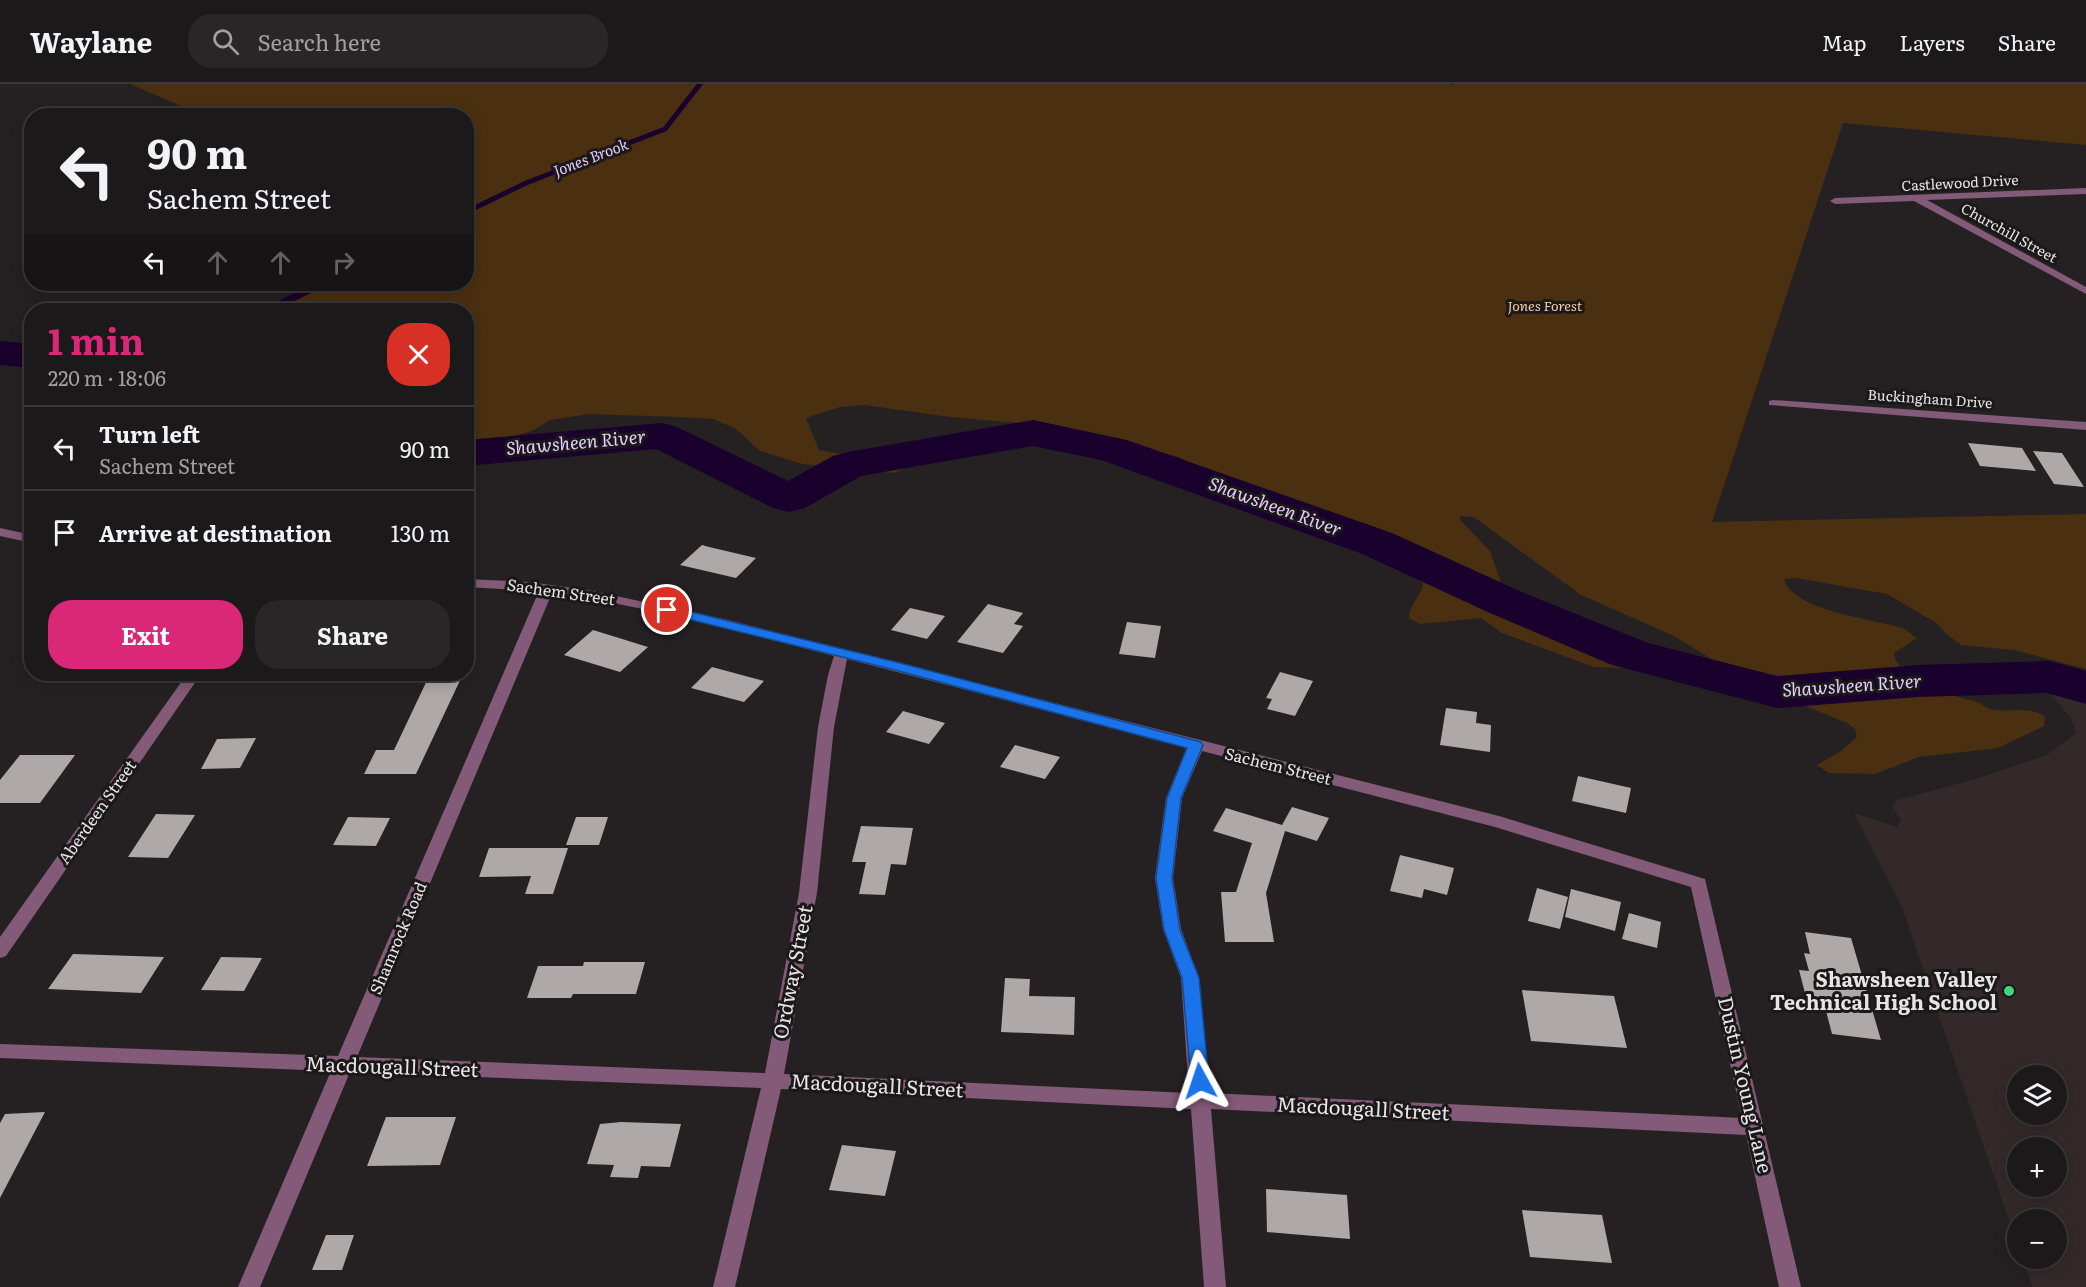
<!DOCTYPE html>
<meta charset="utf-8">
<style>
:root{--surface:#1c191a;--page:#292627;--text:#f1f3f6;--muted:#a0a0a2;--line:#3a3839;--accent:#db2777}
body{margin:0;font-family:Literata,serif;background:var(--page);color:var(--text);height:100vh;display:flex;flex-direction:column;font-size:22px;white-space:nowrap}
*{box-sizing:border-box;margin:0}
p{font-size:20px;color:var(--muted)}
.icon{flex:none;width:33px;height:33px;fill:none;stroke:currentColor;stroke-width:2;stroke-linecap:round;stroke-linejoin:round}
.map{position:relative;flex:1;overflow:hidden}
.drawer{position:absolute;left:24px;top:219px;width:450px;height:378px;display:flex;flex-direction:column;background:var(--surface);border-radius:24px;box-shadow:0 3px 15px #0003,0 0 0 2px var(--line)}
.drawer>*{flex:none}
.banner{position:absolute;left:24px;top:24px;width:450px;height:183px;border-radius:24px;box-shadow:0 3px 15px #0003,0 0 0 2px var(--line);background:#1c191a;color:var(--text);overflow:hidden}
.buttons{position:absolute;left:2007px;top:981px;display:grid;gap:12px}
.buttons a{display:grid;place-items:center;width:60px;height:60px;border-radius:50%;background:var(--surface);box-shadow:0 3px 15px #0003,0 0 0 2px var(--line);font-size:30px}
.pin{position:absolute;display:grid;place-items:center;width:51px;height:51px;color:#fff;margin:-26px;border:3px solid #fff;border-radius:50%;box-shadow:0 2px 6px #0007}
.me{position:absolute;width:66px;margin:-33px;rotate:355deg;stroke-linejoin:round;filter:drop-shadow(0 0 4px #0008)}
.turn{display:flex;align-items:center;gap:21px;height:126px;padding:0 24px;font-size:27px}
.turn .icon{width:78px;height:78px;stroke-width:2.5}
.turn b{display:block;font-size:42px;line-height:51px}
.lanes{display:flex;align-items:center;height:57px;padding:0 24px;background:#0003;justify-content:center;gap:30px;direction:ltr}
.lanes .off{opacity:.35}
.round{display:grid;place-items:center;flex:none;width:63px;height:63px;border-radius:24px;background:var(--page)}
.head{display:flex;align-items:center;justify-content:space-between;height:102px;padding:0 24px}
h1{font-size:36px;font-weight:700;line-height:45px;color:var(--accent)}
.button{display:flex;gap:12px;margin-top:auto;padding:12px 24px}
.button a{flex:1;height:69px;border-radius:24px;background:var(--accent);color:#fff;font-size:24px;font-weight:700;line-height:69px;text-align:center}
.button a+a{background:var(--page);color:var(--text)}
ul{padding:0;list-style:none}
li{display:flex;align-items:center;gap:18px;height:84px;padding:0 24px;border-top:2px solid var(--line)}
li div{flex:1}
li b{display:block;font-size:22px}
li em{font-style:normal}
header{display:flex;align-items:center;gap:36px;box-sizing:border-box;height:84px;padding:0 30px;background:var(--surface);border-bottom:2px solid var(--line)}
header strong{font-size:28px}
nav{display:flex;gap:33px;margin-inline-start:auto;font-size:21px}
.search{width:420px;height:54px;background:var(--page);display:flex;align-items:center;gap:15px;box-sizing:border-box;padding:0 21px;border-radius:24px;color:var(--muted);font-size:22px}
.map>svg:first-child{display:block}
.built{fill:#33292a;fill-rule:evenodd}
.green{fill:#4b2f11}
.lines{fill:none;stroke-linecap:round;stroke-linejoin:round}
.stream-far1{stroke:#1a002c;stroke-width:5}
.stream{stroke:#1a002c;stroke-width:7}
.river{fill:#1a002c;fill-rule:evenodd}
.building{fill:#aea9a8}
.street{fill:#835a77;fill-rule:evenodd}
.route{fill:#1a73e8;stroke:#114b97;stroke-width:1.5}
.poi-dot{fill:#3ed77d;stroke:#1b1819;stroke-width:2}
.labels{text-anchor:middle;stroke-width:6;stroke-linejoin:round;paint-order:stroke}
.far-street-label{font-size:14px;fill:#e6e4e4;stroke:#1b1819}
.far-park-label{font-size:14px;font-style:italic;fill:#f7cca3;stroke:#1b1819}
.far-water-label{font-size:15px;font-style:italic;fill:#e5cbfc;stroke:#1b1819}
.street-label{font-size:16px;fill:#e6e4e4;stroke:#1b1819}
.water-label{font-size:18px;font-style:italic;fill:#e5cbfc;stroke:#1b1819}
.near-street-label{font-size:20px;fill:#e6e4e4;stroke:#1b1819}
.near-poi-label{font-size:20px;font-weight:bold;fill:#e6e4e4;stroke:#1b1819;text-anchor:end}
</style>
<header>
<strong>Waylane</strong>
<div class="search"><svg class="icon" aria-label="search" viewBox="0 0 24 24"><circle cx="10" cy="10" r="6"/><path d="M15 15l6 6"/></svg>Search here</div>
<nav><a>Map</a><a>Layers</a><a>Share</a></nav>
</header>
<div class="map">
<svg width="2086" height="1203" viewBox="0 0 2086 1203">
<rect width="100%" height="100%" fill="#252122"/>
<!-- built -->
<path class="built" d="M2054 595 2075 597 2086 603V1203H2032L2023 1175 2056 1174V1136H2018L2017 1160 1902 823 1854 729 1897 743 1901 737 1892 722 1898 716 1979 694 2047 671 2076 649 2071 634 2042 600ZM2018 992H2056V1030H2018ZM2018 1064H2056V1102H2018Z"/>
<!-- green -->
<path class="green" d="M130 0H1452L1448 3 1454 0H2086V61L1843 39 1712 438 2086 430V585L2014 566 1961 561 1945 549 1938 540 1887 510 1796 494 1784 495C1793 527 1874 535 1902 544 1907 546 1912 551 1917 554L1894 569C1895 593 1954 613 1974 617 1982 619 1987 625 1995 626 2010 628 2032 622 2045 633L2044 642 1998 664 1919 673 1875 690 1829 689 1817 681 1841 667 1857 653 1855 645 1847 639 1781 612 1739 592 1674 552 1581 511 1474 433 1460 432 1461 437 1490 467 1500 496 1502 514 1551 549 1581 559 1624 584 1594 583 1502 549 1481 534 1420 540 1409 534C1409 521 1421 513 1423 500L1404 480 1323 437 1277 417 1223 403 1211 396 1196 382 1179 373 1063 343 950 333 864 321 840 323 806 334 819 366 910 382 894 389 802 380 760 367 736 345 714 335 680 333 589 330 550 336 532 347 515 352 467 356 466 226H269L307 200H466V32L202 31Z"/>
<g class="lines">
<!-- stream-far1 -->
<path class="stream-far1" d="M466 128 526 99 665 45 700 0"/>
<!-- stream -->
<path class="stream" d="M267 226 322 200"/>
<!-- river -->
<path class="river" d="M0 257 32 260V284L0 281Z
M1033 336 1127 356 1392 449 1524 509 1648 559 1777 592 1918 581 2050 577 2086 587V620L2047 609 1918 613 1777 624 1612 581 1490 529 1360 469 1101 376 1033 362 861 392 805 424 789 428 773 424 656 365 466 382V356L662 339 677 343 788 397 833 372 848 368Z"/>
</g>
<!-- building -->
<path class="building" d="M1968 359 2022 364 2036 387 1980 382Z
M2033 367 2062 369 2084 403 2054 400Z
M702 461 709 463 756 474 736 494 680 481Z
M988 520 1023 529 1014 540 1023 542 1003 569 957 558Z
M910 524 945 532 927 555 891 546Z
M1127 538 1161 542 1155 574 1119 570Z
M593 546 648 563 620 588 564 571Z
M712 583 764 597 744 618 691 604Z
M1280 588 1313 597 1295 632 1267 625 1272 615 1266 614Z
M430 590H463L416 690H364L376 666H394Z
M1446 624 1477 628 1476 639 1491 641 1490 668 1440 661Z
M903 627 945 639 929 660 886 648Z
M256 654 240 684 201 685 217 655Z
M1015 661 1060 673 1045 695 1000 683Z
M20 671H75L40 719H0V696Z
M1578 692 1631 704 1626 729 1572 717Z
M1292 723 1329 734 1317 757 1285 747 1266 809 1274 858H1225L1221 808H1236L1252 759 1213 747 1226 724 1282 741Z
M156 730 195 731 168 774 128 773Z
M348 733 390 734 376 762 333 761Z
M576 733H608L599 761H566Z
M861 742 913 744 906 781 891 780 885 811 859 810 866 778H852Z
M489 764H568L553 810H525L531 792 479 793Z
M1400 771 1454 784 1447 811 1424 805 1422 814 1390 807Z
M1537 804 1568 813 1560 845 1528 837Z
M1571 805 1621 818 1615 847 1565 833Z
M1629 829 1661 838 1657 864 1622 855Z
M1805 848 1851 854 1881 956 1832 950 1824 919 1807 917 1799 886 1809 887 1804 869 1810 870Z
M73 870 164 873 141 909 48 905Z
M221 873 262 874 244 907 201 906Z
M584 878H645L636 910H573L571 914H527L538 882H583Z
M1005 894 1030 895 1029 912 1075 913 1074 951 1001 948Z
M1522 906 1614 912 1627 964 1531 957Z
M45 1028 0 1114V1039L5 1030Z
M386 1033H456L440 1081 367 1082Z
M621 1038 681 1040 670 1083 641 1082 638 1094 610 1093 614 1081 587 1080 600 1040Z
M842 1061 896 1067 885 1112 829 1106Z
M1266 1105 1347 1111 1350 1155 1267 1148Z
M1522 1126 1602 1131 1612 1179 1530 1173Z
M326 1151H354L342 1186H312Z"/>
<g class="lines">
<!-- street -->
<path class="street" d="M2086 104V110L1927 116 2086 203V210L1914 117 1835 120 1830 117 1835 114Z
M1773 316 2086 338V346L1769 321V317Z
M0 444 32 451V459L0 452Z
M466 495 529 498 588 506 728 536 1499 732 1705 795 1801 1203H1779L1746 1051 1211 1025 1226 1203H1204L1191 1025 781 1005 735 1203H713L761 1004 350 988 260 1203H238L331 987 0 974V960L338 972 539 507 466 503ZM552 509C647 522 741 548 834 572L828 591 818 643 799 809 765 989 357 973ZM847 575 1187 663 1166 714 1155 794 1163 845 1181 894 1189 1009 784 990 817 809 834 643ZM1202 667 1495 743 1691 803 1742 1034 1209 1009 1199 894 1181 845 1173 794 1182 714Z
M187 590H201L6 872 0 874V853Z"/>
</g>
<!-- route -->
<path class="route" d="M667 522 900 579 1201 658 1203 661 1181 714 1172 794 1180 846 1199 894 1209 997 1206 1002H1194L1191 997 1182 894 1164 846 1156 794 1167 714 1187 664 891 585 663 529V524Z"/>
<!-- markers -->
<circle class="poi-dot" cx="2009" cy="907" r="6"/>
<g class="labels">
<!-- far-street labels -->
<g class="far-street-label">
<text transform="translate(1960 99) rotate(-3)" y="5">Castlewood Drive</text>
<text transform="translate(2009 149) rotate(29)" y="5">Churchill Street</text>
<text transform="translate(1930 315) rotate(4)" y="5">Buckingham Drive</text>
</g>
<!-- far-park labels -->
<g class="far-park-label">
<text x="1545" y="227">Jones Forest</text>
</g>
<!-- far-water labels -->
<g class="far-water-label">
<text transform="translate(591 74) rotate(-21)" y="5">Jones Brook</text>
</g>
<!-- street labels -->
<g class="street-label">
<text transform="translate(561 508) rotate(8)" y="6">Sachem Street</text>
<text transform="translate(1278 682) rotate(14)" y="6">Sachem Street</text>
<text transform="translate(97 728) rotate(-55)" y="6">Aberdeen Street</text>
<text transform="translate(398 854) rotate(-67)" y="6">Shamrock Road</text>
</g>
<!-- water labels -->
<g class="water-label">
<text transform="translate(576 359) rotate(-5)" y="6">Shawsheen River</text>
<text transform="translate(1275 423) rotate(20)" y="6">Shawsheen River</text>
<text transform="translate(1852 602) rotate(-4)" y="6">Shawsheen River</text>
</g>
<!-- near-street labels -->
<g class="near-street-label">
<text transform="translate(793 888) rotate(-79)" y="7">Ordway Street</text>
<text transform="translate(392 983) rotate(2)" y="7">Macdougall Street</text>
<text transform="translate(1745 1001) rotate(77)" y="7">Dustin Young Lane</text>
<text transform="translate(877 1002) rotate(3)" y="7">Macdougall Street</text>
<text transform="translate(1363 1025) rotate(3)" y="7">Macdougall Street</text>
</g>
<!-- near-poi labels -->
<g class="near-poi-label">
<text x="1997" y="903">Shawsheen Valley<tspan x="1997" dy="23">Technical High School</tspan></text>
</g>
</g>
</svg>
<div class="buttons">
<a><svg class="icon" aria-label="layers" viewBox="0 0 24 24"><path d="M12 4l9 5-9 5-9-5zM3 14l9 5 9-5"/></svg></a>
<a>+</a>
<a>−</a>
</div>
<div class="pin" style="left:667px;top:526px;background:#d93025"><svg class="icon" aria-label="arrive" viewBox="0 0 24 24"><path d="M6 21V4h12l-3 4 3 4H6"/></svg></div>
<svg class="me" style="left:1200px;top:997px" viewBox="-20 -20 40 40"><path d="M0-17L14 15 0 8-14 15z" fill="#1a73e8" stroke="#fff" stroke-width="4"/></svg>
<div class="banner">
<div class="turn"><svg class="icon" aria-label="left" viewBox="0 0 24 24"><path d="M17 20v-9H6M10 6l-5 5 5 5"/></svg><div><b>90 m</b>Sachem Street</div></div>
<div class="lanes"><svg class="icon" aria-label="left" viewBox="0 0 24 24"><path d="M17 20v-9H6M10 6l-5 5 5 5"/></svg><svg class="icon off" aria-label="ahead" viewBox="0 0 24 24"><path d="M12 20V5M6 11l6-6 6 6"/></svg><svg class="icon off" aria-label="ahead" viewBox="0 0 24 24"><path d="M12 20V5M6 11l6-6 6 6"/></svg><svg class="icon off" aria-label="right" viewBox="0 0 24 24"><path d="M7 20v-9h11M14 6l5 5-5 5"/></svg></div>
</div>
<section class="drawer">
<div class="head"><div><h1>1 min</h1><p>220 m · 18:06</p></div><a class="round" style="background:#d93025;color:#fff"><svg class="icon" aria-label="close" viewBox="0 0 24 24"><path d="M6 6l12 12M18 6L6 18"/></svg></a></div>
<ul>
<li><svg class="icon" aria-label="left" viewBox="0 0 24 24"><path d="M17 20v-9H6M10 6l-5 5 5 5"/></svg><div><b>Turn left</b><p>Sachem Street</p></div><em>90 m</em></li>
<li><svg class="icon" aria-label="arrive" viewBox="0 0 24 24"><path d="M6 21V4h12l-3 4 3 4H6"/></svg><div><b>Arrive at destination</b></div><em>130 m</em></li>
</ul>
<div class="button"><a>Exit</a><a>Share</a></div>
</section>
</div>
